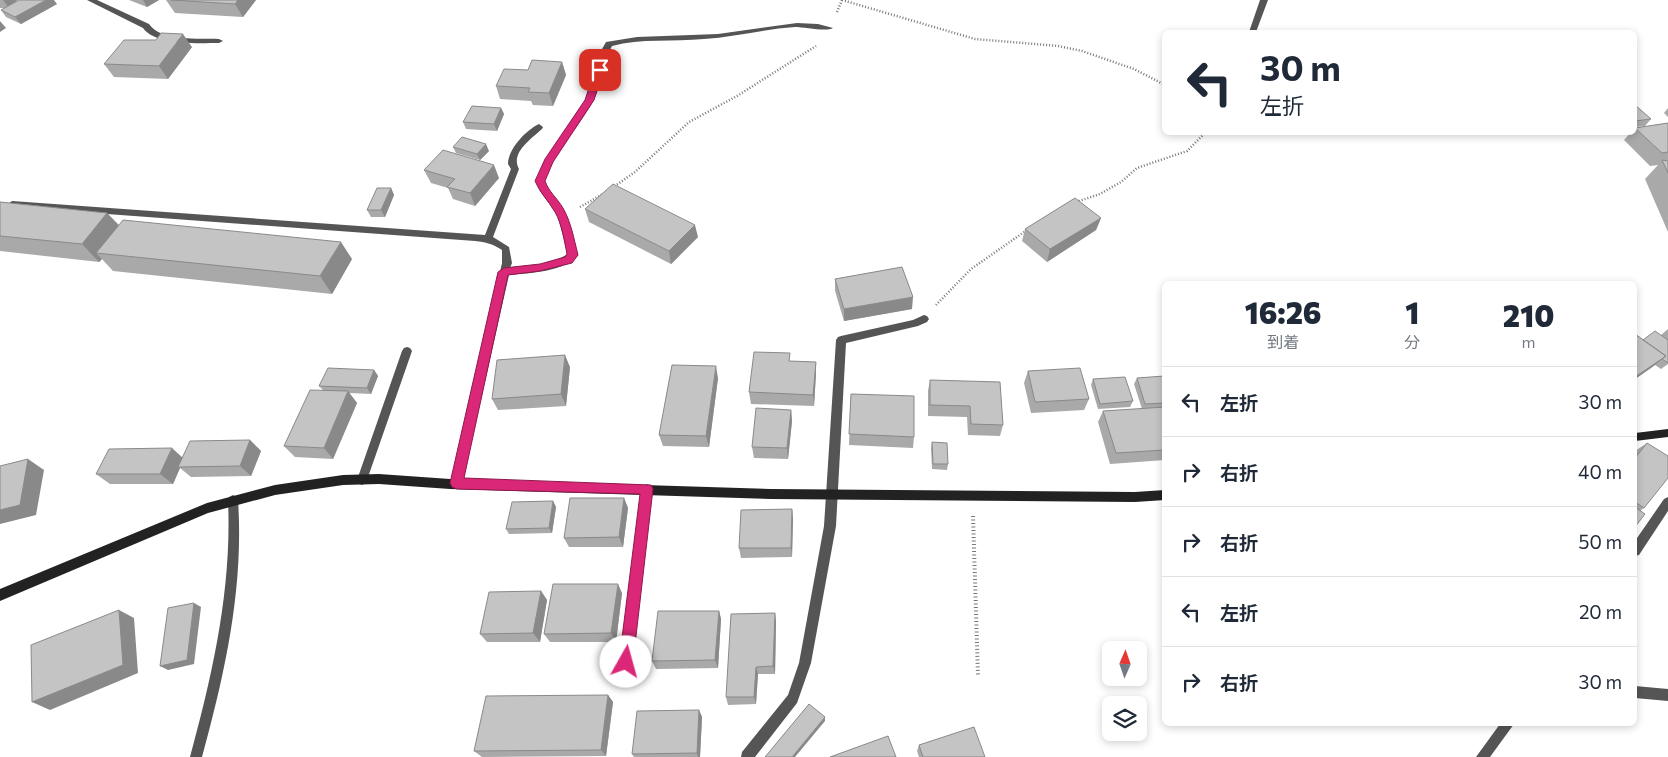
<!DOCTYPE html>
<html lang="ja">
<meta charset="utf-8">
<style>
:root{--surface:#fff;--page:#f6f6f7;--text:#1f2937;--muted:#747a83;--line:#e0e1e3}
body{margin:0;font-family:Commissioner,"Noto Sans JP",sans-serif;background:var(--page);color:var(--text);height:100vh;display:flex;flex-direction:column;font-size:19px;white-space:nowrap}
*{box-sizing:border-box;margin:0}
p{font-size:16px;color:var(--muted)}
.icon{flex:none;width:28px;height:28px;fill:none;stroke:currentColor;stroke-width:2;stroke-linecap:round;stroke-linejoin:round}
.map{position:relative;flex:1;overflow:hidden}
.side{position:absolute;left:1162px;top:281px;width:475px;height:445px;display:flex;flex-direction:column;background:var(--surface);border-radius:8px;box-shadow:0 2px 8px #0003}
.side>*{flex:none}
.guide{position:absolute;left:1162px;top:30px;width:475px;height:105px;border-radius:8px;box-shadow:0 2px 8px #0003;background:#fff;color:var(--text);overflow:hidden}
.needle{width:32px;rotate:2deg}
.fabs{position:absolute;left:1102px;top:641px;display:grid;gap:10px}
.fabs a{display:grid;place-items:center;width:45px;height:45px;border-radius:8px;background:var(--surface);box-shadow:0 2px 8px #0003;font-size:25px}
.pin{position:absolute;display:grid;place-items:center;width:42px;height:42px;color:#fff;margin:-21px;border-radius:10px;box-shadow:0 2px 8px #0006}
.me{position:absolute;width:55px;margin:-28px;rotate:7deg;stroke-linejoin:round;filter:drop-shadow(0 0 4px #0008)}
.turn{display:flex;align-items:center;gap:18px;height:105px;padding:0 15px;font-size:22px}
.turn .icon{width:65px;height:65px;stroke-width:2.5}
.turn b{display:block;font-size:35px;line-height:42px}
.eta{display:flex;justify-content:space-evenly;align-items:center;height:85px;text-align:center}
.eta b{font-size:30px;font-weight:800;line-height:35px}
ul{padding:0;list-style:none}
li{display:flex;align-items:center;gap:15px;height:70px;padding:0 15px;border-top:1px solid var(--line)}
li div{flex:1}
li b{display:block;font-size:19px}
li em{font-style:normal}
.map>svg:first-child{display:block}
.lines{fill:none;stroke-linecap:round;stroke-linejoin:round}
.path-far1{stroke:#777;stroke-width:2.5;stroke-dasharray:1 2;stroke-linecap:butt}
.path{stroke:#777;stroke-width:4;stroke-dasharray:1 2.5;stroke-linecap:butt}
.street{fill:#555;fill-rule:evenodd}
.secondary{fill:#222;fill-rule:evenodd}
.wall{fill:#a9a9a9}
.shaded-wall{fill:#898989}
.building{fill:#c4c4c4;stroke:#898989}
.route{fill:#db2777;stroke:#8e194d}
</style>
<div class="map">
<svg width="1668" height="757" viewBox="0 0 1668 757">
<rect width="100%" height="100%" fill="#fff"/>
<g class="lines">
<!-- path-far1 -->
<path class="path-far1" d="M842 0 975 39 1058 46 1082 51 1134 69 1165 85
M837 12 842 0
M612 188 635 172 689 122 737 96 816 46
M1076 202 1100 194 1121 182 1137 168 1187 151 1206 132
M580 207 603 194
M936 305 971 269 1027 230"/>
<!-- path -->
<path class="path" d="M973 516 978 676"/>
<!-- street -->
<path class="street" d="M87 0H97L149 24C161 42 199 38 219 39L223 41 219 43C198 43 156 46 143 28Z
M1260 0H1268L1256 32H1249Z
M797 23 818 24 833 28C827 32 804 27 795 27 765 29 734 37 704 39 673 42 641 38 612 46 602 63 602 83 593 101 578 129 555 151 544 181L547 188 565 214 578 255C565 272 529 273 509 275L462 483 461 486 457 488 453 486 452 483 502 263V250C493 244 486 242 475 241L12 207 8 204 12 201 485 235 511 169 508 164C508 149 526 130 539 124L543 127 542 129C531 139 510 153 519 169L493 237 509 247 512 263 510 268 551 263 568 254 557 214 540 191 536 181C547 150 572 127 587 98 595 80 595 59 606 42L637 37 718 34Z
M924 315 927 316 929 319 927 322 918 326 846 343 836 526 811 663 797 703 755 757H741L742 752 788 695 799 663 824 526 836 340 838 337 841 336 913 320Z
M407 347 410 348 412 351 367 480 366 483 362 485 358 483 357 480 402 351 404 348Z
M647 484 651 486 652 489 630 681 628 685 624 687 620 685 618 681 642 489 643 486Z
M233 495 237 497 238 500C244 588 225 673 202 757H190C213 673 232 588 228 500L229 497Z
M1668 497V511L1639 555 1635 556V541L1664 499Z
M1635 686 1668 689V701L1635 698Z
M1500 724H1514L1490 757H1476Z"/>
<!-- secondary -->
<path class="secondary" d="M1668 429V437L1635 441V433Z
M379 474 450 479 771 489 1135 492 1165 490V500L1135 502 771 499 450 489 379 484 343 485 275 495 208 513 0 601V589L207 503 275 485 343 475Z"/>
</g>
<!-- wall -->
<path class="wall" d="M0 0H17L15 3 57 4 21 24 6 17 1 10 5 8H0Z
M129 0H159L147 7Z
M166 0H256L243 17 175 13Z
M192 47 168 79 114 77 104 64Z
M562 62 566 75 553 106 533 105 531 101 500 99 496 86 528 70Z
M1635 105 1651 119 1645 126 1635 127Z
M501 108 504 114 497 131 466 129 463 122Z
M1668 108V117L1664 113Z
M1668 123V232L1645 179 1658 165 1650 166 1624 140 1631 132H1635V128Z
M453 147 489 151 480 160 456 153Z
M424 170 499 178 475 206 453 199 448 188 431 183Z
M391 188 394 195 385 217H371L367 210Z
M0 202 107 213 119 225 352 259 332 294 113 271 102 259 99 262 0 251Z
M585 209 698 237 671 264 589 222Z
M1101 218 1096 230 1047 262 1022 241 1025 229Z
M835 279 912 309 844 321 835 291Z
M1668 329V364L1661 369 1655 365 1635 379V334L1643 340 1661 335Z
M790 361 816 362V373L814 406 751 404 749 392Z
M570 367 566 406 498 410 492 399Z
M374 370 378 376 371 394 349 393 357 403 333 459 295 457 284 446 323 390 319 386Z
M1028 371 1089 399 1084 410 1031 413 1024 383Z
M718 378 709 447 663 446 659 435Z
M1137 378 1165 379V460L1110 464 1098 422 1103 411 1142 409 1134 384Z
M1093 379 1133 401 1130 407 1098 409 1091 385Z
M930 380 1003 425 1000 436 968 435 967 417 928 416V391Z
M851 394 914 437 913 448 849 445Z
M791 410 792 421 788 459 754 458 752 447Z
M250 440 261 451 251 476 191 477 180 468 173 484H110L96 474 182 457Z
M932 442 948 464 947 470 932 469 931 448Z
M1647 443 1644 508 1641 510 1635 527V451Z
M624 498 628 508 623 547H569L564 538Z
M553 501 556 507 552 533 509 534 506 529Z
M792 509 793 519 792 557 741 558 739 548Z
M541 591 547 600 540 642H487L480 634Z
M622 593 616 642H550L544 634Z
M719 611 721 619 718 668 656 669 652 661Z
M775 613 776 622 775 674H758L756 704 728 705 726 697Z
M608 695 613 702 606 756 482 757 474 751Z
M699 710 702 717 700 757H634L632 754Z
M919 745 985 757H919L917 751Z"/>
<!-- shaded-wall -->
<path class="shaded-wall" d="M3 0H17L9 8Z
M46 0H54L57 4 21 24 15 17Z
M143 0H159L147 7Z
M238 0H256L243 17 235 4Z
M0 21 6 28 0 32Z
M183 34 192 47 168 79 159 66Z
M562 62 566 75 553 106 549 93Z
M501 108 504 114 497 131 494 124Z
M486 144 489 151 480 160 477 154Z
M494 165 499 178 475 206 470 193Z
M391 188 394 195 385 217 381 210Z
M107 213 124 231 96 253 102 259 99 262 82 244Z
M1101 218 1096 230 1047 262 1050 249Z
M695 225 698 237 671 264 669 251Z
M341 242 352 259 332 294 320 276Z
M913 297 912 309 844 321V309Z
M565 355 570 367 566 406 561 394Z
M1666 356 1651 368 1635 379V377Z
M816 362V373L814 406 813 395Z
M716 366 718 378 709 447 706 436Z
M374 370 378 376 371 394 367 388Z
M348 391 357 403 333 459 324 448Z
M791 410 792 421 788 459 787 448Z
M250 440 261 451 251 476 240 466Z
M172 448 184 459 178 467 180 468 173 484 160 474Z
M28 459 44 470 36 515 0 524V510Z
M624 498 628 508 623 547 619 537Z
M553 501 556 507 552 533 549 528Z
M792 509 793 519 792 557 791 548Z
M618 584 622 593 616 642 611 633Z
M541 591 547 600 540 642 533 633Z
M194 603 201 607 194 664 168 670 160 666Z
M119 610 134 618 138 673 50 710 32 702Z
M719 611 721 619 718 668 715 660Z
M775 613 776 622 775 674 773 666Z
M756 667 758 674 756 704 754 697Z
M608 695 613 702 606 756 601 750Z
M699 710 702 717 700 757H698L697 753Z
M825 717V721L795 757H792Z"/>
<!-- building -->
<path class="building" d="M19 0H46L15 17 1 10Z
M171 0H238L235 4Z
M161 33 183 34 159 66 104 64 124 40H156Z
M532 60 562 62 549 93 528 92 530 88 496 86 504 69 528 70Z
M1635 105 1651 119 1635 121Z
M472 106 501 108 494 124 463 122Z
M1668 123V152L1662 153 1635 128Z
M462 137 486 144 477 154 453 147Z
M443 150 494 165 470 193 447 187 455 179 424 170Z
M1662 160 1668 161V173Z
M613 184 695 225 669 251 585 209Z
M377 188H391L381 210H367Z
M1075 198 1101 218 1050 249 1025 229Z
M0 202 107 213 82 244 0 236Z
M123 220 341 242 320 276 96 253Z
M902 267 913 297 844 309 835 279Z
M1655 331 1668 340V363L1662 359 1666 356 1643 340Z
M1635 334 1666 356 1635 377Z
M754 352 790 353 789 361 816 362 813 395 749 392Z
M565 355 561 394 492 399 497 360Z
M672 365 716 366 706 436 659 435Z
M328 368 374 370 367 388 319 386Z
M1080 368 1089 399 1035 402 1028 371Z
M1164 376 1165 379V403L1145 404 1137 378Z
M1125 377 1133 401 1100 404 1093 379Z
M930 380 1000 382 1003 425 971 424 970 406 930 405Z
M310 390 348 391 324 448 284 446Z
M851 394 914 396V437L849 434Z
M1165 407V450L1116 453 1103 411Z
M756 408 791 410 787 448 752 447Z
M250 440 240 466 178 467 190 441Z
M932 442 947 443 948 464H933Z
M1647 443 1668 456V478L1644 508 1635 502V458Z
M172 448 160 474H96L109 449Z
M28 459 20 505 0 510V466Z
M570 498H624L619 537 564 538Z
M553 501 549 528 506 529 512 502Z
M1635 507 1645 514 1635 527Z
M792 509 791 548H739L741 510Z
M553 584H618L611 633 544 634Z
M541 591 533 633 480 634 489 592Z
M194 603 187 660 160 666 168 608Z
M119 610 123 665 32 702 31 645Z
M658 611H719L715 660 652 661Z
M775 613 773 666 756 667 754 697H726L731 614Z
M608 695 601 750 474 751 486 696Z
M809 704 825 717 792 757H765Z
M699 710 697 753 632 754 637 711Z
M974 727 985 757H923L919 745Z
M888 736 896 757H830Z"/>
<!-- route -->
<path class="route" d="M600 67 604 70 594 100 553 162 545 181C549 192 557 198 563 208 571 222 574 239 578 255L572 263 540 271 508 275 464 478 651 485 653 489 633 662 631 666 626 668 621 666 619 662 640 494 457 489 452 487 450 483 498 272 504 268 540 264 565 257 567 254C564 240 562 224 555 212 548 200 540 193 535 181L545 159 585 100 595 70Z"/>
</svg>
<div class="fabs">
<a><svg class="needle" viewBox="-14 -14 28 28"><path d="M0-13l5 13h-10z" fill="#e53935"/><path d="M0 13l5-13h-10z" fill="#747a83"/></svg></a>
<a><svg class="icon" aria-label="layers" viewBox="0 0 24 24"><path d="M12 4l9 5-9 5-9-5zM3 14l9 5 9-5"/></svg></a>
</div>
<div class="pin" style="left:600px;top:70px;background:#d93025"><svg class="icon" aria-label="arrive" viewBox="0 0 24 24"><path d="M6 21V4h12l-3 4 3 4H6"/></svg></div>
<svg class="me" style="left:626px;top:662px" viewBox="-20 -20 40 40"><circle r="19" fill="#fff"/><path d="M0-13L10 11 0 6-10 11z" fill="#db2777"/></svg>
<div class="guide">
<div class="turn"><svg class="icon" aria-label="left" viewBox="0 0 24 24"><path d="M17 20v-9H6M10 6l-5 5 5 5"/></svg><div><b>30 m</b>左折</div></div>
</div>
<section class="side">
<div class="eta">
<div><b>16:26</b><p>到着</p></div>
<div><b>1</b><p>分</p></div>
<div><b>210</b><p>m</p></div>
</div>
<ul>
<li><svg class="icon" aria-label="left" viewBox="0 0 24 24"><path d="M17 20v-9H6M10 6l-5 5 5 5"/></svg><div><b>左折</b></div><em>30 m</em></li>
<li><svg class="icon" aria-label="right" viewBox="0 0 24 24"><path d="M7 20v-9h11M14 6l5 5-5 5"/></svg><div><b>右折</b></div><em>40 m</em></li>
<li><svg class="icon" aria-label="right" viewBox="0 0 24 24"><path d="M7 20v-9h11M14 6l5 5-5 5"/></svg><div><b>右折</b></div><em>50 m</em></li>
<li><svg class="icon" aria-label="left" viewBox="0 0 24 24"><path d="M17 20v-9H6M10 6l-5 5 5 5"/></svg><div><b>左折</b></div><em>20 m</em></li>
<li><svg class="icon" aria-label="right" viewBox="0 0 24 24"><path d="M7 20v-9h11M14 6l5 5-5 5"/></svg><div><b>右折</b></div><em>30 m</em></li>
</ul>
</section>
</div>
